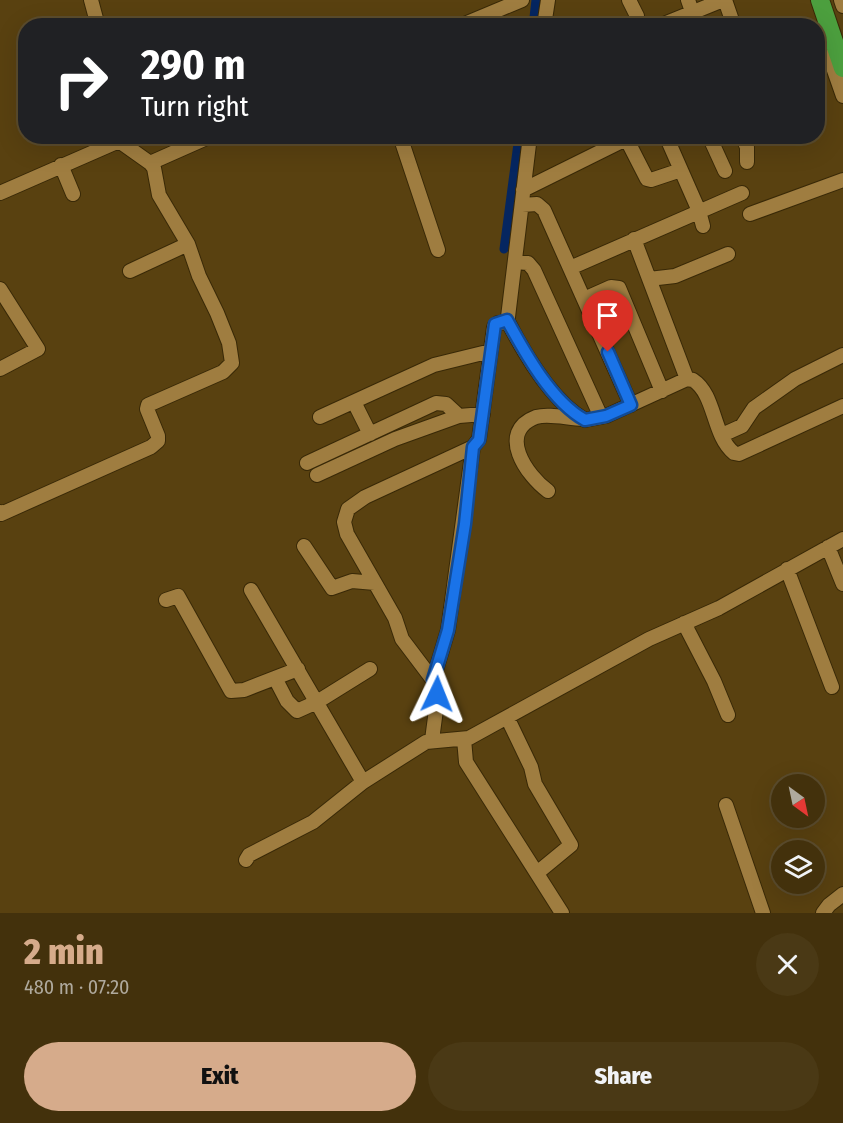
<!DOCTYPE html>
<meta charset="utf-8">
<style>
:root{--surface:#43310c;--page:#4a3915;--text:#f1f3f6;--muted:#afa99d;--line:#5b4c2d;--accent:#d6ab8b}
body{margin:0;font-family:"Fira Sans Condensed",sans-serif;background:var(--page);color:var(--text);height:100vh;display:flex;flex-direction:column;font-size:22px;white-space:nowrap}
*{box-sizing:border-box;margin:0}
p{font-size:20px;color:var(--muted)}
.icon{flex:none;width:33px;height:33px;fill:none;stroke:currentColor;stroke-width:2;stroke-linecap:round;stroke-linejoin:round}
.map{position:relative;height:913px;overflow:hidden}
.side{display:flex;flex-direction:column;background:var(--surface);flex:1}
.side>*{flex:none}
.hud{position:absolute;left:18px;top:18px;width:807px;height:126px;border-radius:24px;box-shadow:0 6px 24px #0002,0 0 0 2px var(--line);background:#202124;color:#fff;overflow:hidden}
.needle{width:39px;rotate:147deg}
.fabs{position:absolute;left:771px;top:774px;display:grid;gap:12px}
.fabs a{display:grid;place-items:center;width:54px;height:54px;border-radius:50%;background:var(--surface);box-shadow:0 6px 24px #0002,0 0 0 2px var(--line);font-size:30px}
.pin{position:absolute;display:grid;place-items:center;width:51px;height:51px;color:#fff;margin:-62px -26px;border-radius:50% 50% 50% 0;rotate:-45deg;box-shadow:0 0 6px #0007}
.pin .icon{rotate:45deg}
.me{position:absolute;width:66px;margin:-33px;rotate:2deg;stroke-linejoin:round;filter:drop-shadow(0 0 4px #0008)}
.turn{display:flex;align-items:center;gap:21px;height:126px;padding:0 24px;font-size:27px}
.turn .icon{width:78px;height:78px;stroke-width:2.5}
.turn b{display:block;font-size:42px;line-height:51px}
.round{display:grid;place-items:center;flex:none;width:63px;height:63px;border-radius:32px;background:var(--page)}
.overview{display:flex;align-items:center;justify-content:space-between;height:102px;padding:0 24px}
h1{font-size:36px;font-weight:800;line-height:45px;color:var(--accent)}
.action{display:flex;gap:12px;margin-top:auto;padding:12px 24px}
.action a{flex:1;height:69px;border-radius:36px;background:var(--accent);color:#111;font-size:24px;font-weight:800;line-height:69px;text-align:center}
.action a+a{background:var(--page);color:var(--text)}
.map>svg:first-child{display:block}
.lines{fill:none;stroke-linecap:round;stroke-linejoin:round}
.canal{stroke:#052660;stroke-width:9}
.minor-casing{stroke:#392907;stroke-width:16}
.highway-casing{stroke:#392907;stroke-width:20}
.minor{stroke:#9f7d40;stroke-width:14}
.highway{stroke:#4c9f3e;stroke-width:18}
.route-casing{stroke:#114b97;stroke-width:15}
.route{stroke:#1a73e8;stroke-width:10}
</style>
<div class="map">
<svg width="843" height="913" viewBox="0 0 843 913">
<rect width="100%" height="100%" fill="#594110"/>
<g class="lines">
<!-- canal -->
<path class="canal" d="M533 26 536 0
M504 249 519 136"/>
<defs>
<path id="minor" d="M91 0 98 26
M629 0 637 16
M688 0 697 26
M725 0 734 26
M841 0 843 6
M333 24 334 26
M282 26H295
M460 26 522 0
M544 26 548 0
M659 26 723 0
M829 56 843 96
M400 136 438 250
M625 136 647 179 651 180 681 170
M666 136 699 211 703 226
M709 136 725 171
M742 136 747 147V162
M61 165 73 194
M523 190 626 139
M0 193 119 141 150 163 211 136
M522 205 537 204 544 210 631 405
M750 214 843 180
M634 239 687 379
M515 262 528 263 534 270 601 417
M570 268 742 193
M130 271 188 244
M649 279 675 276 728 254
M0 289 38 349 0 369
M584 299 611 287 619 288 662 391
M507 320C524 353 552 402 585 420L606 416 687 379 693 380C716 395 712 435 734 453L739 454 843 406
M354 402 370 434
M320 417 434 365 491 351
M722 435 742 426 754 408 795 379 843 355
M307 463 436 403 446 404 459 416 483 414
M317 475 395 439 459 416
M548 491C527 476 496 432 536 417 550 413 569 419 583 419
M0 512 1 514 151 447 158 441V436L147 409 148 405 223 372 232 363 229 343 217 313 199 276 188 244 159 195 154 168 150 163
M304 546 332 588 352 581 375 583
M828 547 843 584
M787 569 832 687
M251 590 363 782
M166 600 178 596 231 691 244 690 298 669
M684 623 714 681 728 715
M275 678 287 701 297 711 317 702 370 669
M433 680 448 630 473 447
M507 717 531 767 535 784 571 845 537 873
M464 739 466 762 562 913
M432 740 437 702 433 680 402 639 395 618 347 534 344 522 348 509 365 497 473 447 479 439 494 327 498 323 506 322 508 317 530 136
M726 805 763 913
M246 860 249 855 313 822 363 782 426 742 469 738 649 639 719 608 843 539
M823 913 829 905 843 894"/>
<path id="highway" d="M820 0 843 68"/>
</defs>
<!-- minor casing -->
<use href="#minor" class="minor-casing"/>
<!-- highway casing -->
<use href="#highway" class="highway-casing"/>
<!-- minor -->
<use href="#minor" class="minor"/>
<!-- highway -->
<use href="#highway" class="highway"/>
</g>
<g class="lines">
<defs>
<path id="route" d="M437 694 433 680 448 630 465 524 473 447 479 440 495 324 507 320C525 353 552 402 585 420L606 416 631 405 608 352"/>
</defs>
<!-- route casing -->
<use href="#route" class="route-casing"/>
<!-- route -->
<use href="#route" class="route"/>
</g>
</svg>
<div class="fabs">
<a><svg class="needle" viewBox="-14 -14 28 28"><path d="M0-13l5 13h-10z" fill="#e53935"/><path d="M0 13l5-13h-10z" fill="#afa99d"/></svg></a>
<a><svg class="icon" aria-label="layers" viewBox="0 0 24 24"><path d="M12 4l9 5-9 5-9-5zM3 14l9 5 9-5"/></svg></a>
</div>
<div class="pin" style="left:608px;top:352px;background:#d93025"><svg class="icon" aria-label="arrive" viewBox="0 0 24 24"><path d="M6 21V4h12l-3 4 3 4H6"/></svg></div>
<svg class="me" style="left:437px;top:694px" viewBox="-20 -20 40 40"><path d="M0-17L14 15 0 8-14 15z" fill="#1a73e8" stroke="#fff" stroke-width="4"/></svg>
<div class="hud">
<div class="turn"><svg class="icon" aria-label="right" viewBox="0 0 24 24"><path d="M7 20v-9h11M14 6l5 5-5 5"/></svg><div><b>290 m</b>Turn right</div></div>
</div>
</div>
<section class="side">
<div class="overview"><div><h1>2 min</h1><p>480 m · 07:20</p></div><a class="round"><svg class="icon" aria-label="close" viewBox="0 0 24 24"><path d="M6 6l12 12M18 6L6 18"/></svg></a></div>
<div class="action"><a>Exit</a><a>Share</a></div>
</section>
